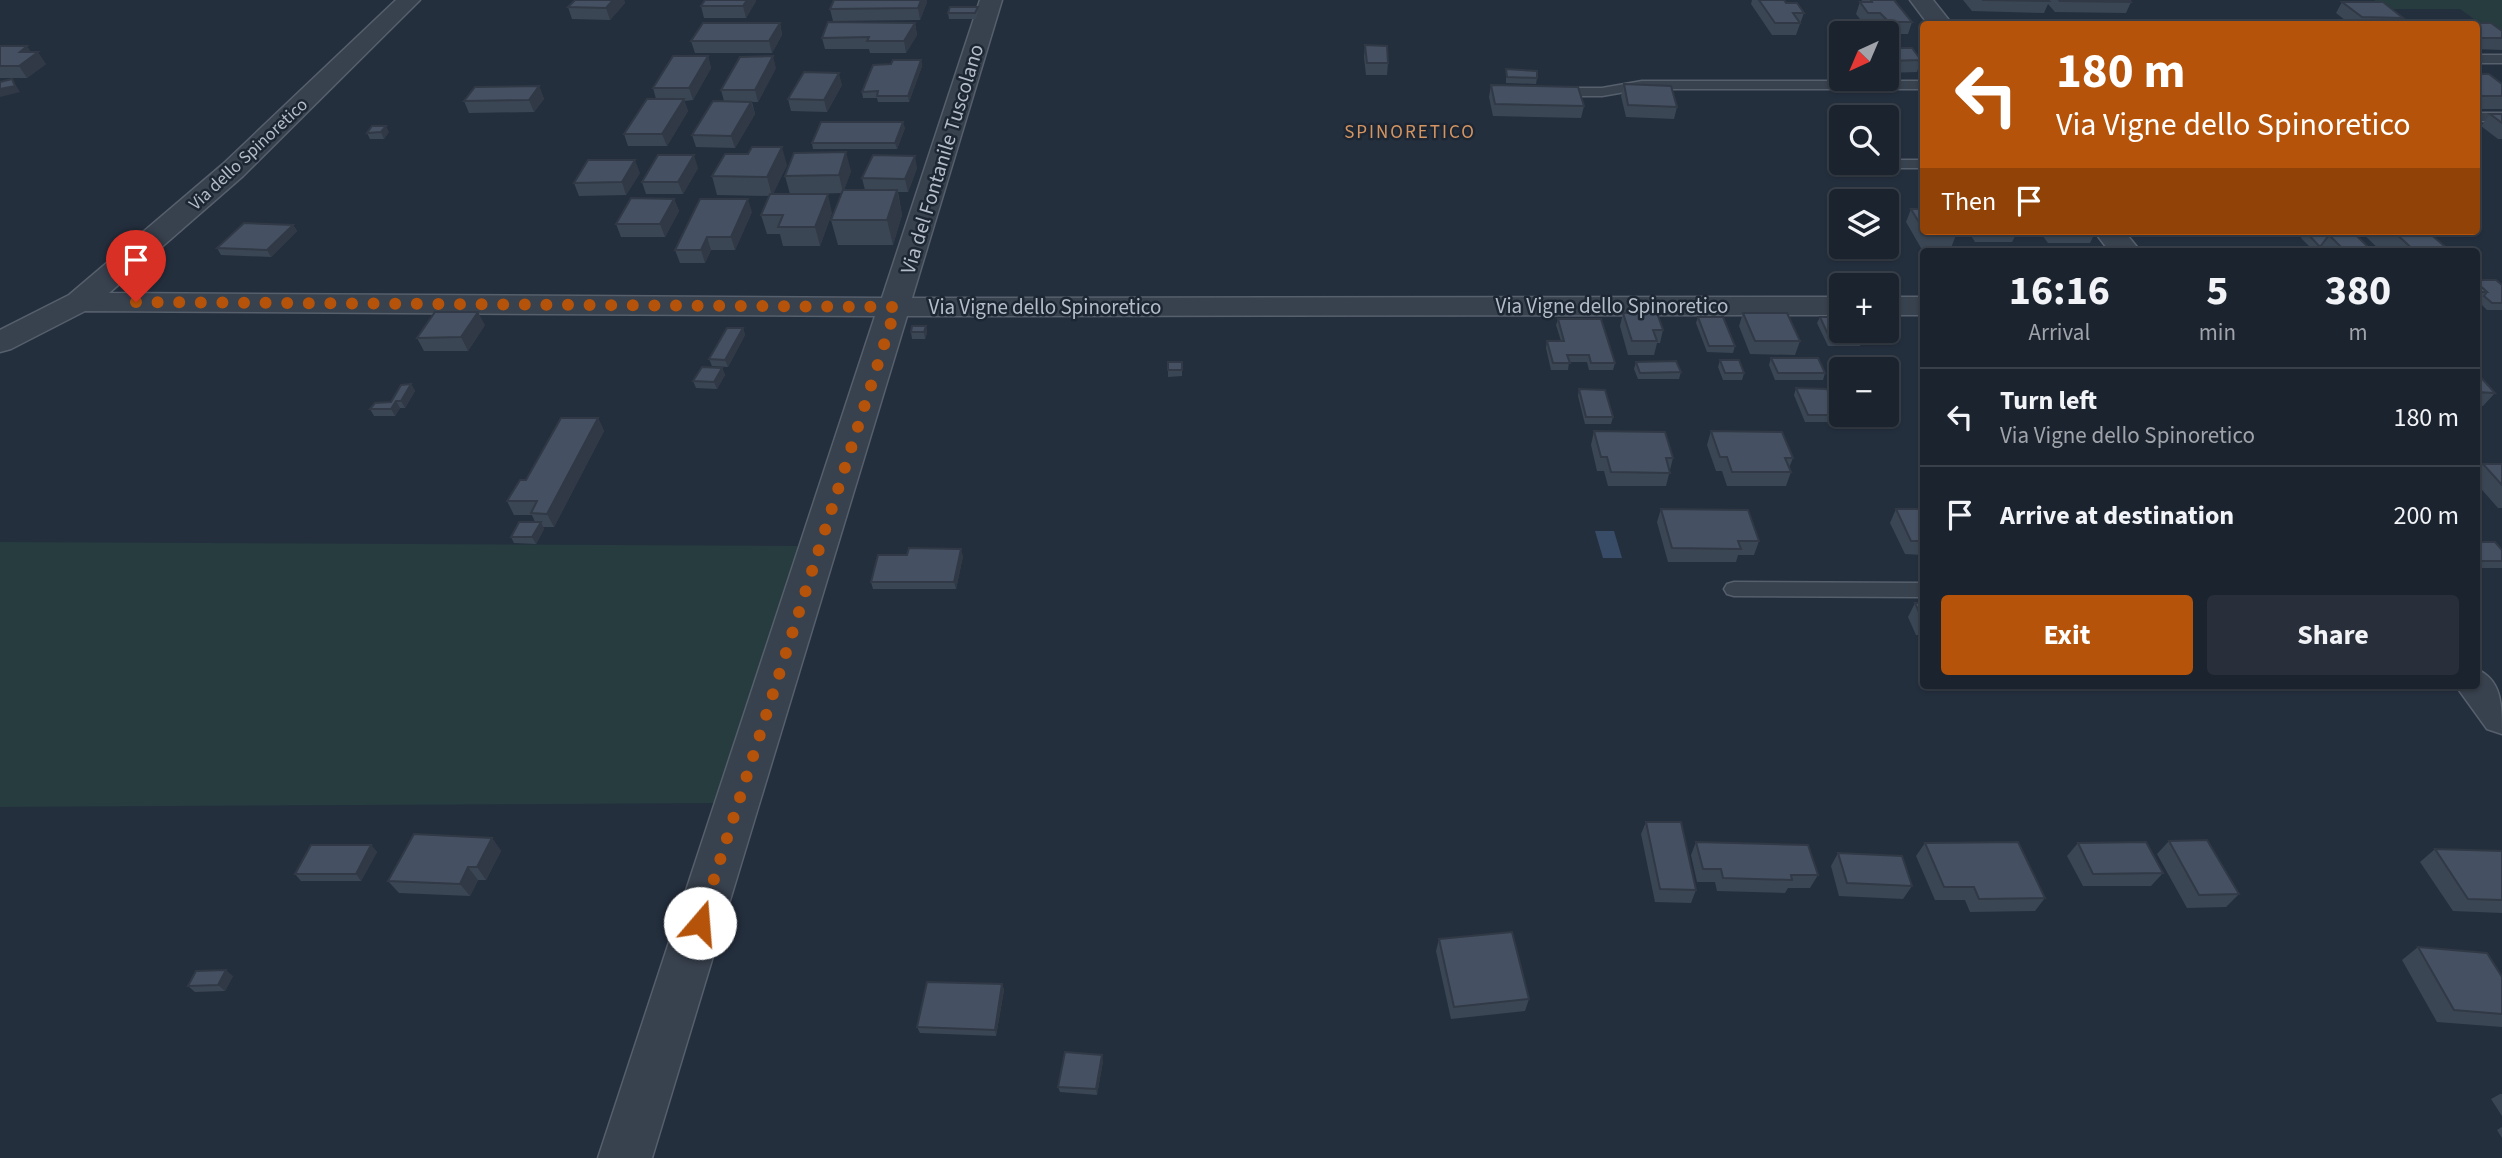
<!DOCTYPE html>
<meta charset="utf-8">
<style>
:root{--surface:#1b232e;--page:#282f3a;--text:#f1f3f6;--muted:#a0a4aa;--line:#39404a;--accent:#b45309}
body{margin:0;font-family:"Source Sans 3",sans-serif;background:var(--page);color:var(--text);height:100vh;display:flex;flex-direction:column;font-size:26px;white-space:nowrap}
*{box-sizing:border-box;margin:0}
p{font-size:23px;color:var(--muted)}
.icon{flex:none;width:38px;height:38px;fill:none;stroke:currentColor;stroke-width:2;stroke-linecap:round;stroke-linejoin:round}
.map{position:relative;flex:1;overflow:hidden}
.sheet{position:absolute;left:1920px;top:248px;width:560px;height:441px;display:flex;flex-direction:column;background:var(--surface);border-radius:7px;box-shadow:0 2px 5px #0004,0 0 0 2px var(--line)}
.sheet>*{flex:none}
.banner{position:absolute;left:1920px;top:21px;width:560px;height:214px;border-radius:7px;box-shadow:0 2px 5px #0004,0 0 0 2px var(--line);background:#b45309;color:#fff;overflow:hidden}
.needle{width:46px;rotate:224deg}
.fabs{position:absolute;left:1829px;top:21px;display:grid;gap:14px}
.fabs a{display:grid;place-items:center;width:70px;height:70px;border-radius:7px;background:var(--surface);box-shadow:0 2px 5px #0004,0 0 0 2px var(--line);font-size:35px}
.pin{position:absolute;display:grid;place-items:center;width:60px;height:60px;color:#fff;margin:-72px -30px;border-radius:50% 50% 50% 0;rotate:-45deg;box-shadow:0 0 7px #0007}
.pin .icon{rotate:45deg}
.me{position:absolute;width:77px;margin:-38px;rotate:18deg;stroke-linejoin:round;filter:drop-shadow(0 0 5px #0008)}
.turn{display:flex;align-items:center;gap:24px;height:147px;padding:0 21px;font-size:32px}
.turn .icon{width:91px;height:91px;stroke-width:2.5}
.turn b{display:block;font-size:49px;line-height:60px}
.then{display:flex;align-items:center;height:66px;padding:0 21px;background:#0003;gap:14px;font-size:26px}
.eta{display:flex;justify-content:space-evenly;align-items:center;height:119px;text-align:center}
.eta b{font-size:42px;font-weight:700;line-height:49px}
.action{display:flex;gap:14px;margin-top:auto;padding:14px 21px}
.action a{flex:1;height:80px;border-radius:7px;background:var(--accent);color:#fff;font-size:28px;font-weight:700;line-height:80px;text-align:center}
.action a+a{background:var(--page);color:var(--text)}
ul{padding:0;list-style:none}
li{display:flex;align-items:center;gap:21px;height:98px;padding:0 21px;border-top:2px solid var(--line)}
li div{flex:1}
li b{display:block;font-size:26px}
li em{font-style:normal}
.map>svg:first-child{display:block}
.green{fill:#263c3f}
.water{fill:#394c67}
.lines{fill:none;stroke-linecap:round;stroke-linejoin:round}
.service-casing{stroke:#565f6c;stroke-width:3}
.minor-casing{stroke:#565f6c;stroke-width:3}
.service{fill:#38414e;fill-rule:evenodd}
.minor{fill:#38414e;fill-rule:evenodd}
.wall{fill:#3b4654}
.shaded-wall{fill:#303945}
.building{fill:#455162;stroke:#303945;stroke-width:2}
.route{stroke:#b45309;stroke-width:12;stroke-dasharray:0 21.6}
.labels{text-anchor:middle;stroke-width:5;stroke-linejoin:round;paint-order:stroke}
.far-street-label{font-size:18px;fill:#b4bcc9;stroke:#1d2633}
.far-neighbourhood-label{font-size:19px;letter-spacing:2px;fill:#d59563;stroke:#1d2633}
.street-label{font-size:21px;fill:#b4bcc9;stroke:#1d2633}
</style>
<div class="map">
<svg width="2502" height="1158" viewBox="0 0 2502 1158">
<rect width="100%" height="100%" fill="#242f3e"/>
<!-- green -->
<path class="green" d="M2374 0H2502V39L2460 9H2386Z
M0 542 800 546 718 803 0 807Z"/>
<!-- water -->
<path class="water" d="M1595 531H1614L1622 558H1603Z"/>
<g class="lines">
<defs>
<path id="service" d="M2476 55H2502V63H2476Z
M1642 81H1923V89H1642L1602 96H1554L1548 92 1554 88H1602Z
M2476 113H2502V121H2476Z
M1886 160H1923V168H1848L1841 164 1886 163Z
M1969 248H2073L2080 252H1962Z
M1734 582 1923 583V597L1734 596 1727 594 1724 589 1727 584Z"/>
<path id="minor" d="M396 0H420L243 176 109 293 882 298 980 0H1002L912 298 1841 297V315L907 316 652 1158H598L875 316 85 311 11 349 0 352V330L69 295 223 164Z
M1910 0H1933L1952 24H1928Z
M2094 231H2124L2141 252H2110Z
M1886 297H1923V315H1886Z
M2476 669C2502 680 2502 704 2502 734L2487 729 2456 686H2476Z"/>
</defs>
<!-- service casing -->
<use href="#service" class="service-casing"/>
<!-- minor casing -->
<use href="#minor" class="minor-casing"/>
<!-- service -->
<use href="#service" class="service"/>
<!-- minor -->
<use href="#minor" class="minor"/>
</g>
<!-- wall -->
<path class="wall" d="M575 0H624L625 3 610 20 572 19 568 7Z
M705 0H756V1L746 18H704L701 6Z
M834 0H927V2L920 20 833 21 830 9Z
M1752 0H1784L1786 3 1804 13 1796 35H1772L1751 4Z
M1862 0H1894L1912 22 1908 34H1886L1884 33 1877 24H1864L1856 14 1860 2H1861Z
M1963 0H2130L2131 2 2126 13 2055 12 2048 4 2044 13 1972 11Z
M2342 2 2403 18 2400 22 2413 24H2350L2336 13Z
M978 7V12L976 19H949L948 13Z
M780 23 782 35 772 53H695L691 41Z
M915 23 917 35 906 53H870L869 49H825L822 38Z
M2453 23H2491L2502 31V50L2476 49V24H2452Z
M1365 45 1388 63 1387 75H1366L1364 57Z
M0 46 31 52 46 64 27 78H0Z
M1886 46 1888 48 1921 60 1917 72 1886 73Z
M1838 49H1841V70L1834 61Z
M708 56 711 68 693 100 684 101 688 111 667 146H628L624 134 656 99 653 88Z
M921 60 922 66 909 102H878L877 98H863L862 92 891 64Z
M776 68 758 102H752L755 114 735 148 696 147 692 135 724 101 721 90Z
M1506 69 1537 78 1536 84 1506 83Z
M2476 74 2502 84V109H2476Z
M1624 84 1677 107 1674 119 1626 117 1621 96Z
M842 85 827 112 791 111 788 99Z
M1491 85 1584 106 1581 118 1493 116 1489 97Z
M539 86 544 99 534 112 469 113 464 101Z
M2490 114H2502V139H2498L2481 126Z
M905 128 897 149H813L812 143Z
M389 132 384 139H370L367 133Z
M787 165 773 194H790L785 176 851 171 844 190H865L862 178 917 168 908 192H898L902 215 893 245H838L831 220 842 193 811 194 832 213 820 246H783L780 234H767L761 215 770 196 717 195 712 176Z
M698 168 683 194H646L642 182Z
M640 173 626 195 579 196 574 183Z
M674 199 679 211 665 237H621L616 224Z
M1911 209H1923V231H1954L1956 235 1951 248H1921L1906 222Z
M752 212 735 250H711L705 263H680L675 250Z
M293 225 297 231 271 257 221 255 217 248Z
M1968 231H2018L2012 242H1975Z
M2039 231H2096L2090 243H2048Z
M2305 231 2335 235 2373 252H2315L2301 238Z
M2360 231H2427L2451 252H2382Z
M2476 280 2502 285V310H2487L2479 302 2476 306Z
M1623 313 1663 330 1660 343H1657L1654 355H1628L1620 326Z
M1743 313 1800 341 1795 355 1750 354 1739 326Z
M1698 317 1735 346 1733 353 1707 352 1696 323Z
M1820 317 1863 339 1860 346H1828L1817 323Z
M1558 319 1615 363 1613 370H1589L1587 362H1569L1568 370H1551L1546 348 1547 341H1561L1556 325Z
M485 325 468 351H424L417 338Z
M926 326 927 333 925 339H912L911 332Z
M743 328 745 335 728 367 712 366 709 359Z
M1771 358 1825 373 1823 380H1775L1769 365Z
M1720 360 1744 373 1742 380H1723L1718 367Z
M1168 362H1182V376L1168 377Z
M1636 362 1681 372 1679 379H1638L1634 369Z
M722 368 725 375 717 389 696 388 693 381Z
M2476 372 2495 393 2483 406H2476Z
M1886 379 1899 403 1896 410H1886Z
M411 384 415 391 405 408H400L395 416H374L370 409 391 402Z
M1796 388 1839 415 1836 422H1805L1794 395Z
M1579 389 1613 417 1611 424H1585L1578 396Z
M598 418 604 431 554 527H543L544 529 536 544 514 543 511 537 535 522 532 515H514L507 501 526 480Z
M1594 431 1673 458 1666 486H1608L1604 471H1597L1591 445Z
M1711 431 1793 458 1789 468 1791 472 1786 486H1727L1722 471H1716L1707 445Z
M2483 464H2502V508H2498L2476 483V472Z
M1661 509 1759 541 1754 555H1738L1736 562H1668L1657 522Z
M1896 509H1923V555L1905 554 1890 523Z
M2476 542 2502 550V568H2476Z
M963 556 956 589H873L871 582Z
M1915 603H1923V635H1916L1908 617Z
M1646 822 1696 890 1691 903 1655 902 1641 834Z
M492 838 501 851 486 880H478L470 896 399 893 388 881Z
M2169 841 2239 894 2226 907 2187 908 2157 854Z
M1696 842 1818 875 1810 888H1788L1785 893 1717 891 1715 882H1697L1691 855Z
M1925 843 2045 898 2035 911 1970 912 1965 900H1935L1916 856Z
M2078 843 2163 873 2151 886H2083L2067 856Z
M371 845 377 852 361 881H301L295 874Z
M2435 849 2502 851V913L2453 911 2420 862Z
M1838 853 1912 886 1903 899 1839 896 1831 866Z
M1439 939 1529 999 1525 1011 1451 1019 1436 951Z
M2418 947 2502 1014V1027L2437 1022 2402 960Z
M233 976 225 991 195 992 188 986Z
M1002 984 1004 990 996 1036 920 1033 917 1027Z
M1103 1061 1097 1095 1060 1092 1058 1087Z
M2500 1094H2502V1116L2491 1099Z
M2502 1127V1138L2497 1130Z"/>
<!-- shaded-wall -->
<path class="shaded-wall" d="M613 0H624L625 3 610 20 606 8Z
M747 0H756V1L746 18 743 6Z
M921 0H927V2L920 20 918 8Z
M780 23 782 35 772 53 769 41Z
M915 23 917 35 906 53 904 41Z
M27 46 33 55 38 52 46 64 27 78 19 66 20 52Z
M708 56 711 68 693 100 689 88Z
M773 56 776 68 758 102 755 90Z
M921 60 922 66 909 102 908 96Z
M839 73 842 85 827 112 824 100Z
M12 79 20 92 0 97V89Z
M539 86 544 99 534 112 529 100Z
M684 99 688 111 667 146 662 134Z
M751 102 755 114 735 148 731 136Z
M903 122 905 128 897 149 895 143Z
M386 126 389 132 384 139 381 132Z
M782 147 787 165 772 196 767 177Z
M846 152 851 171 843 193 839 175Z
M694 155 698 168 683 194 678 182Z
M915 156 917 168 908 192 905 179Z
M635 160 640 173 626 195 622 182Z
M897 190 902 215 893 245 887 220Z
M828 194 832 213 820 246 815 227Z
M674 199 679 211 665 237 660 224Z
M748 199 752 212 735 250 731 237Z
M293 225 297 231 271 257 267 250Z
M707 237 711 250 705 263 701 250Z
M478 312 485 325 468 351 461 337Z
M926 326 927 333 925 339 924 332Z
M743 328 745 335 728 367 725 360Z
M722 368 725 375 717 389 714 382Z
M411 384 415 391 405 408 401 401Z
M396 401 400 408 395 416 391 409Z
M598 418 604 431 554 527 547 514Z
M541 522 544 529 536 544 532 537Z
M961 549 963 556 956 589 954 582Z
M492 838 501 851 486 880 477 867Z
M371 845 377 852 361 881 356 874Z
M468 867 478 880 470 896 460 884Z
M226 970 233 976 225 991 218 985Z
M1002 984 1004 990 996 1036 995 1030Z
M1102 1055 1103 1061 1097 1095 1096 1089Z"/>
<!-- building -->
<path class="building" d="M575 0H613L606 8 568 7Z
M705 0H747L743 6H701Z
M834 0H921L918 8 830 9Z
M1759 0H1784L1786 3H1797L1804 13H1793L1800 23H1775Z
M1871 0H1894L1912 22H1889L1880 13H1868L1860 2H1872Z
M1982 0H2048L2049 1Z
M2059 0H2130L2131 2 2060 1Z
M2342 2H2383L2403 18 2362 17Z
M950 7H978L975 13H948Z
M2368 21 2409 22 2413 24H2372Z
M828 22 915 23 904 41H867L869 37 822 38Z
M703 23H780L769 41H691Z
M1987 23H2068L2069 24H1989Z
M2453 23H2491L2502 31V38H2476V24H2455Z
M1365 45 1387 46 1388 63H1367Z
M0 46H27L20 52H38L19 66H0Z
M1886 46 1888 48H1912L1921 60 1886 61Z
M673 56H708L689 88H653Z
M773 56 755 90H721L740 57Z
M893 60H921L908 96H877L878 91 862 92 873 65 891 64Z
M1506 69 1537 71V78L1507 77Z
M804 72 839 73 824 100 788 99Z
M2476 74H2489L2502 84V96H2476Z
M12 79 15 86 0 89V82Z
M1624 84 1671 86 1677 107 1628 105Z
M1491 85 1578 87 1584 106 1495 104Z
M539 86 529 100 464 101 475 87Z
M647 99H684L662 134H624Z
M713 101 751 102 731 136 692 135Z
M2490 114H2502V123Z
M821 122H903L895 143H812Z
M372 126H386L381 132 367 133Z
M752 147H782L767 177 712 176 725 154H748Z
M846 152 839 175 785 176 794 153Z
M658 155H694L678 182H642Z
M873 155 915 156 905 179 862 178Z
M588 160H635L622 182 574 183Z
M843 190H897L887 220H831Z
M770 194H828L815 227H778L783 215H761Z
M631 198 674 199 660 224H616Z
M700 199H748L731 237H707L701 250H675Z
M1911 209H1923V229Z
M244 223 293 225 267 250 217 248Z
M1924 231H1954L1956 235H1926Z
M2305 231 2332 232 2335 235H2329L2320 247Z
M2393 231H2427L2451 252H2416Z
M2329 235H2356L2373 252H2346Z
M2476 280H2496L2502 285V303H2492L2484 296 2487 292 2476 282Z
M2476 282 2487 292H2476Z
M435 312H478L461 337 417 338Z
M1623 313H1657L1663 330H1653L1657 341H1632Z
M1743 313H1787L1800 341H1755Z
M1698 317H1723L1735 346H1709Z
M1820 317H1841V331H1859L1863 339H1830Z
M1558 319H1601L1615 363H1591L1589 355H1567L1570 363H1553L1547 341H1564Z
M912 326H926L924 332H911Z
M727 328H743L725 360 709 359Z
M1771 358H1818L1825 373H1778Z
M1720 360H1739L1744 373H1725Z
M1676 361 1681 372 1640 373 1636 362Z
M1168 362H1182V370H1168Z
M702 367 722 368 714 382 693 381Z
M2476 372 2495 393 2476 392Z
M1886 379 1899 403H1886Z
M411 384 401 401H396L391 409H370L375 403 391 402 401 385Z
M1796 388 1827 389 1839 415H1808Z
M1579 389 1605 390 1613 417H1586Z
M561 418H598L547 514 531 513 537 501H507L520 480H526Z
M1594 431 1665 432 1673 458H1666L1670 473 1611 472 1607 457H1601Z
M1711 431 1782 432 1793 458H1785L1791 472H1732L1727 457H1720Z
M2483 464H2502V485Z
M1661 509 1748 510 1759 541H1738L1741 549 1672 548Z
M1896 509H1923V541H1911Z
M519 522H541L532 537H511Z
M2476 542H2495L2502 550V561H2476Z
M909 548 961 549 954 582H871L878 555H907Z
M1915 603H1923V621Z
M1646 822H1681L1696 890 1660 889Z
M414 834 492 838 477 867H468L460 884 388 881Z
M2207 840 2239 894 2199 895 2169 841Z
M1696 842 1808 845 1818 875H1791L1792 880 1723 878 1721 869H1703Z
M2018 842 2045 898 1979 899 1974 887H1944L1925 843Z
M2146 842 2163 873 2093 874 2078 843Z
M311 845H371L356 874H295Z
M2435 849 2502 851V900L2468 899Z
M1838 853 1902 856 1912 886 1847 883Z
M1512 932 1529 999 1454 1007 1439 939Z
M2418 947 2487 953 2502 977V1014L2454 1010Z
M226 970 218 985 188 986 196 971Z
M927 982 1002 984 995 1030 917 1027Z
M1065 1052 1102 1055 1096 1089 1058 1087Z"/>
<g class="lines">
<!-- route -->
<path class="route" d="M136 302 896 307 700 923"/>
</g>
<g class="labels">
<!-- far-street labels -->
<g class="far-street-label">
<text transform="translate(248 154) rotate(-43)" y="6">Via dello Spinoretico</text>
</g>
<!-- far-neighbourhood labels -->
<g class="far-neighbourhood-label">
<text x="1410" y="138">SPINORETICO</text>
</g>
<!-- street labels -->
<g class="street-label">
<text transform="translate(942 159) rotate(-73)" y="7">Via del Fontanile Tuscolano</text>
<text x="1612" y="313">Via Vigne dello Spinoretico</text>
<text x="1045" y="314">Via Vigne dello Spinoretico</text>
</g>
</g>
</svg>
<div class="fabs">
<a><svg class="needle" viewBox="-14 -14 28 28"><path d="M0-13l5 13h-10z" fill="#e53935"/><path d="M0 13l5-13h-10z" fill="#a0a4aa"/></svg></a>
<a><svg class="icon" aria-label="search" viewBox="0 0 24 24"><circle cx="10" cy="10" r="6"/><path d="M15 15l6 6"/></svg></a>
<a><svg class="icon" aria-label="layers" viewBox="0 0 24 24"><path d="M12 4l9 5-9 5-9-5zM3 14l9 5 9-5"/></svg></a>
<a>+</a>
<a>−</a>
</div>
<div class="pin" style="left:136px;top:302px;background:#d93025"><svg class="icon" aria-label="arrive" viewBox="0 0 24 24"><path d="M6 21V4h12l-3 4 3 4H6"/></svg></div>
<svg class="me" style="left:700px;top:923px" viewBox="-20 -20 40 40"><circle r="19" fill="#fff"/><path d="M0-13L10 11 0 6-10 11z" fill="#b45309"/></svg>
<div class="banner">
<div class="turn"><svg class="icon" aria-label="left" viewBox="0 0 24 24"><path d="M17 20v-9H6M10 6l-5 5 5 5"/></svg><div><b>180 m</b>Via Vigne dello Spinoretico</div></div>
<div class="then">Then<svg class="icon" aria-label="arrive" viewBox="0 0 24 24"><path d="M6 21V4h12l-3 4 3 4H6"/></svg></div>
</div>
<section class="sheet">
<div class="eta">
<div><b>16:16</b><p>Arrival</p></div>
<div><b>5</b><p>min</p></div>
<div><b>380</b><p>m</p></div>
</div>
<ul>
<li><svg class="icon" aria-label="left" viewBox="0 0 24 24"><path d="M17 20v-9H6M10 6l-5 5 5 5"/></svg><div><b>Turn left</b><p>Via Vigne dello Spinoretico</p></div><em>180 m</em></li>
<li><svg class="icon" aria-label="arrive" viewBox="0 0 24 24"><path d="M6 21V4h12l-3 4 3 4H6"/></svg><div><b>Arrive at destination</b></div><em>200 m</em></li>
</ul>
<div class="action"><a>Exit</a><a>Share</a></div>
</section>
</div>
